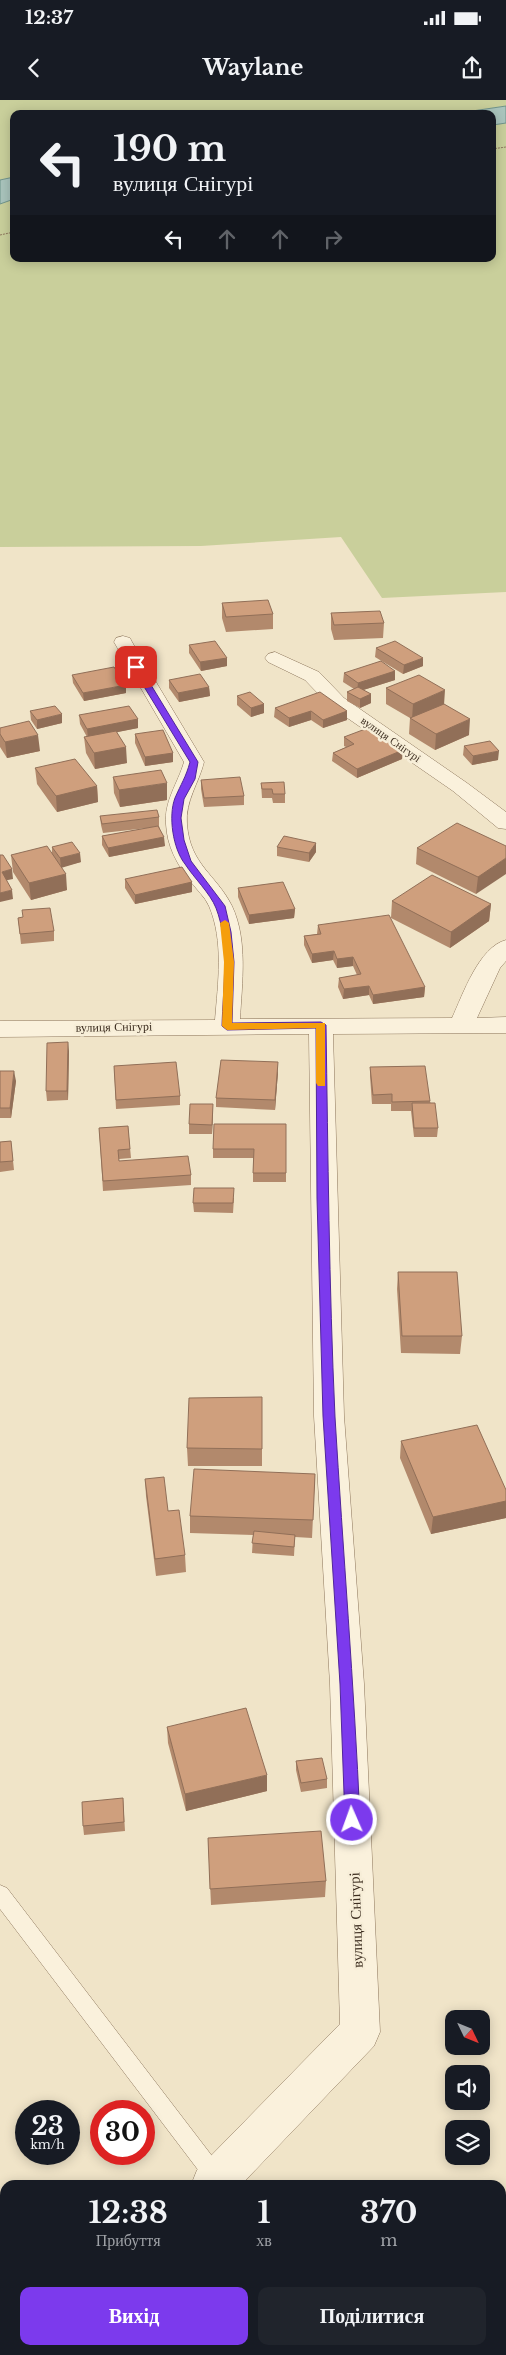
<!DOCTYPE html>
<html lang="uk">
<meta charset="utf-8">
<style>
:root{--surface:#171b24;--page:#20242c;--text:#f1f3f6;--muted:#9ea1a6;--accent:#7c3aed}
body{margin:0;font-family:"Libre Baskerville",serif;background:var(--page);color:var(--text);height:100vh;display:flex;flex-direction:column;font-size:19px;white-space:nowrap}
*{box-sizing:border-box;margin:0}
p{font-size:16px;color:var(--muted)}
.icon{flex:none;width:28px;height:28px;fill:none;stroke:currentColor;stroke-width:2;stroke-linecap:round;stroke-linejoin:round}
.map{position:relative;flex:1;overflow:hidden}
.side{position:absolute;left:0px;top:2080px;width:506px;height:175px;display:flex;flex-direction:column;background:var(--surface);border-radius:15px 15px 0 0;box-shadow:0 2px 12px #0003}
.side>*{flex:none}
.top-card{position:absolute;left:10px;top:10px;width:486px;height:152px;border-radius:10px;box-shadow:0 2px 12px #0003;background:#171b24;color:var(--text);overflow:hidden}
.needle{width:32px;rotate:133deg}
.fabs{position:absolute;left:445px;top:1910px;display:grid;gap:10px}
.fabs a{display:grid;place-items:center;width:45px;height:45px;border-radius:10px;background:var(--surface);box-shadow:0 2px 12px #0003;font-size:25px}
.speed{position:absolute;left:15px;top:2000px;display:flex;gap:10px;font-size:25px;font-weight:700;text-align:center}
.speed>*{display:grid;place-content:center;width:65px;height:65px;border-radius:50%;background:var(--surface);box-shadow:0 2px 12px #0003;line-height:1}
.speed small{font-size:12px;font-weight:400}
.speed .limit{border:8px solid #d22;background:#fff;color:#111}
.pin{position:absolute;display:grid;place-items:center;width:42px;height:42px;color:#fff;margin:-21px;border-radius:10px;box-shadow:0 2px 8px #0006}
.me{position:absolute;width:55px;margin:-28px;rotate:358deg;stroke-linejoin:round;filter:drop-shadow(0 0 4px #0008)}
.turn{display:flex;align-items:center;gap:18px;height:105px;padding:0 20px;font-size:22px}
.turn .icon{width:65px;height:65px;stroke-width:2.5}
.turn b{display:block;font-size:35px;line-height:42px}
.lanes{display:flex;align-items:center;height:48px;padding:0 20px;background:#0003;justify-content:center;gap:25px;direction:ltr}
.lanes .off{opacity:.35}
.eta{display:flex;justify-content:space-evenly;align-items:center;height:85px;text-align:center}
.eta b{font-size:30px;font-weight:700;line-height:35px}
.action{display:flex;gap:10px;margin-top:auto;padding:10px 20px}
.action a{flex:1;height:58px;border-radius:10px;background:var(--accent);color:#fff;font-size:20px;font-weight:700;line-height:58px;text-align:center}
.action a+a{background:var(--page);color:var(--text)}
.status{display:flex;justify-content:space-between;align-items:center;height:35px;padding:0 25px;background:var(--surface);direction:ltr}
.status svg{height:14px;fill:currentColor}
header{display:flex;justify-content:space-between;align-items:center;height:65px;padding:0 20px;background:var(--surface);font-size:22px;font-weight:700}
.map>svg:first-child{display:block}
.green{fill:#c9cf9b}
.water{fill:#a9c4bc;stroke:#6f938a}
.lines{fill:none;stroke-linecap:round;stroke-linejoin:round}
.service-casing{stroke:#8d765c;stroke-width:1}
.minor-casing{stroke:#8d765c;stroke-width:1}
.path{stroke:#8d765c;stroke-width:1;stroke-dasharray:2 1;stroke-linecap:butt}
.service{fill:#faf1dc;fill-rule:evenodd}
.minor{fill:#faf1dc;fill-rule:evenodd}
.wall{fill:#b2896c}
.shaded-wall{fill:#916f58}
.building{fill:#cf9f7d;stroke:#916f58}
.route{fill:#7c3aed;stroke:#51269a}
.slow{fill:#f59e0b}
.labels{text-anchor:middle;stroke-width:5;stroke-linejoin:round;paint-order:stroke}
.far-street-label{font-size:11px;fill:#3d2e20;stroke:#f7eed8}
.street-label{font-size:12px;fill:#3d2e20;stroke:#f7eed8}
.near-street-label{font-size:15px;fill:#3d2e20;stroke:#f7eed8}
</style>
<div class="status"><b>12:37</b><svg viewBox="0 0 49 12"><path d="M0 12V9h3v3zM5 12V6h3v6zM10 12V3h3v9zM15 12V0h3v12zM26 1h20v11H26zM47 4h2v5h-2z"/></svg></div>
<header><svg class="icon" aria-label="back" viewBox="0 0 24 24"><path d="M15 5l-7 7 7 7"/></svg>Waylane<svg class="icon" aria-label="share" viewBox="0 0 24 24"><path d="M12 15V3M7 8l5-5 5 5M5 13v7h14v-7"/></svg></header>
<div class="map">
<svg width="506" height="2255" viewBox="0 0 506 2255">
<rect width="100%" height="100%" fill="#f0e4c8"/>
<!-- green -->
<path class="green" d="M0 0H506V6L452 14H14V77L0 80Z
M506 23V492L382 498 341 437 201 446 0 447V104L14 99V159H492L493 25Z"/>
<!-- water -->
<path class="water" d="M506 6V23L493 25 492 14H452Z
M14 77V99L0 104V80Z"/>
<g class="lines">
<defs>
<path id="service" d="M0 1785 7 1788 222 2069 225 2076 222 2083H208L0 1809Z"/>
<path id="minor" d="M123 536 130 538 132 542 204 662C199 683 185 701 187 724 190 765 216 774 232 806 248 840 242 883 240 919L452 918C463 894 479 847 506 840V861L500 868 477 918 506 917V933L333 934 344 1316 364 1584 380 1932 374 1946 241 2085H191L197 2070 340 1924 330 1584 314 1316 309 934 0 937V921L215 920C218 883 224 841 209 806 205 797 197 790 191 782 177 765 167 746 166 724 164 701 178 683 184 662L114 542 116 538Z
M275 552 319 572 344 598 467 683 506 712V729L498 728 453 691 330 606 305 580 268 562 265 558 268 554Z
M52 2250H97L95 2255H50Z"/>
</defs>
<!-- service casing -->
<use href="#service" class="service-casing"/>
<!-- minor casing -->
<use href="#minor" class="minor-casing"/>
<!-- path -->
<path class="path" d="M492 49 506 47
M0 135 14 132"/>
<!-- service -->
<use href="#service" class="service"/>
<!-- minor -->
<use href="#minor" class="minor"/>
</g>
<!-- wall -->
<path class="wall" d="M222 503 273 514V529L226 532 222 518Z
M331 513 384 523 383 538 334 540 331 529Z
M189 545 227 558V566L201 571 189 553Z
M376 548 423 566 403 574 375 557Z
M395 571V580L363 590 371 594V603L360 608 347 601V592L354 589 343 582 344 573Z
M72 575 126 593 84 601 73 583Z
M169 580 209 587 210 596 179 602 169 588Z
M386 588 444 604 469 635 435 650 409 634 410 618 386 604Z
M237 596 264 604V613L251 617 237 605Z
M275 608 347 611V620L323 628 311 620 289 627 274 617Z
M30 611 62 623 37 629 31 620Z
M79 615 138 619V628L117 632 127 663 95 669 86 653 84 637H87L80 624Z
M0 628 40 651 7 658 0 647Z
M135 634 173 653V662L145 666 135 643Z
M344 637 403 650 402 659 357 678 332 661 333 653 346 647 344 646Z
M464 646 498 660 472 665 463 655Z
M35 668 97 686 98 702 57 712 37 684Z
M113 677 167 700 120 707 114 693Z
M201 680 244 696V705L204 707 201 689Z
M261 683 285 694V703H273L272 698H262Z
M100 716 159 717V726L165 746 109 757 102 745V736L147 728 103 733 101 725Z
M506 746 476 794 416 764 417 748Z
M52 747 81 762 61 767 67 790 31 800 13 772 11 755 52 754Z
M277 747 316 752 309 762 277 756Z
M125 779 192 782V792L135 804 125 788Z
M238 788 295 809 294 818 249 824 238 797Z
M392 801 491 804 489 821 450 848 391 818Z
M23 817 54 831V841L21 844 18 818Z
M318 825 425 887 424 897 373 904 369 895 343 899 338 887 339 878 357 875 353 866 337 868 333 860 312 863 304 845V836L317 834Z
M69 951 68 1000 47 1001 46 991Z
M114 966 180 996V1005L116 1009Z
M370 967 430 1001 438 1028 437 1037H414L411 1011H391V1004H372L370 976Z
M0 971 16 981 11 1018H0Z
M278 972 275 1010 216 1007V998Z
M213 1013 212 1034H189V1024Z
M286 1024V1082H253V1058H213V1049Z
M128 1026 131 1058 119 1059V1061L191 1075V1085L103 1091 99 1028Z
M11 1041 14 1070 0 1072V1042Z
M234 1098 233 1113 194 1112 193 1103Z
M398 1172 462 1236 460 1254 401 1253 397 1189Z
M262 1297V1366H188L187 1348Z
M401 1341 506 1390V1418L431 1434 400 1358Z
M315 1374 312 1438 295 1437 294 1456 252 1453 253 1435 190 1433V1416Z
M145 1379 168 1411 185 1455 186 1472 156 1476 146 1396Z
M167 1627 267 1691 186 1711 168 1643Z
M296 1661 327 1679V1688L301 1692 296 1670Z
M123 1698 125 1731 84 1735 83 1726Z
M208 1738 326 1781 325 1797 211 1805Z"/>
<!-- shaded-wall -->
<path class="shaded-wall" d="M227 558V566L201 571 200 562Z
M423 558V566L403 574 404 565Z
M395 571V580L357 592 358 583Z
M126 585V593L84 601 83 593Z
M209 587 210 596 179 602 178 593Z
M445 590 444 605 412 619 413 604Z
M371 594V603L360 608V599Z
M264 604V613L251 617V608Z
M311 611V620L289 627V618Z
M347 611V620L323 628V620Z
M62 614V623L37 629V620Z
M138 619V628L88 638 87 629Z
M470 619 469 635 435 650 436 634Z
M38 635 40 651 7 658 5 642Z
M126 647 127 663 95 669 94 653Z
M403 650 402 659 357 678V669Z
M499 651 498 660 472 665 473 656Z
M173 653V662L145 666V657Z
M167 683V700L120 707 119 690Z
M97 686 98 702 57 712 56 696Z
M164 737 165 746 109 757 108 748Z
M316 743V752L309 762V753Z
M80 753 81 762 61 768 60 758Z
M506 758V774L476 794 478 777Z
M12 769 13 779 3 781 2 772Z
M66 774 67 790 31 800 29 783Z
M192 782V792L135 804V795Z
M12 790 13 799 0 802V793Z
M491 804 489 821 450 848 451 832Z
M295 809 294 818 249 824V815Z
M334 851 333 860 312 863V854Z
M353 857V866L337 868V859Z
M369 886V895L343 899 344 889Z
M425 887 424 897 373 904V895Z
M68 942 69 951 68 1000 67 991Z
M278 962V972L275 1010V1000Z
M14 971 16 981 11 1018 10 1008Z
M213 1004V1013L212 1034V1025Z
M506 1401V1418L431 1434 433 1417Z
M267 1675V1691L186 1711 185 1694Z"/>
<!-- building -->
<path class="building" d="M268 500 273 514 226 517 222 503Z
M380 511 384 523 334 525 331 513Z
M215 541 227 558 200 562 189 545Z
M395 541 423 558 404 565 376 548Z
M381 561 395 571 358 583 344 573Z
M114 567 126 585 83 593 72 575Z
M200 574 209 587 178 593 169 580Z
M419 575 445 590 413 604 386 588Z
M358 587 371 594 360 599 347 592Z
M250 592 264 604 251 608 237 596Z
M320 592 347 611 323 620 311 611 289 618 275 608Z
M444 604 470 619 436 634 410 618Z
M55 606 62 614 37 620 30 611Z
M129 606 138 619 87 629 79 615Z
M29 621 38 635 5 642 0 634V628Z
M368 628 403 650 357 669 333 653 354 644 344 637Z
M163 630 173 653 145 657 135 634Z
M116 631 126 647 94 653 84 637Z
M490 641 499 651 473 656 464 646Z
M75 659 97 686 56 696 35 668Z
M161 670 167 683 119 690 113 677Z
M240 677 244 696 204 698 201 680Z
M284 682 285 694H273L272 689H262L261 683Z
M157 710 159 717 102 724 100 716Z
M457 723 506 746V758L478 777 417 748Z
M158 726 164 737 108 748 102 736Z
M284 736 316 743 309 753 277 747Z
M72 742 80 753 60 758 52 747Z
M47 746 66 774 29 783 11 755Z
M0 755H3L12 769 2 772 12 790 0 793Z
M182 767 192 782 135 795 125 779Z
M432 775 491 804 451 832 392 801Z
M283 782 295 809 249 815 238 788Z
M50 808 54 831 20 834 18 818 23 817 22 810Z
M389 815 425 887 373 895 369 886 344 889 339 878 361 874 353 857 337 859 334 851 312 854 304 836 321 834 318 825Z
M68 942 67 991H46L47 943Z
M221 960 278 962 275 1000 216 998Z
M176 962 180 996 116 1000 114 966Z
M425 966 430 1001 392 1002V994L373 995 370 967Z
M0 971H14L10 1008H0Z
M412 1003H435L438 1028H414Z
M190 1004H213L212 1025 189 1024Z
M214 1024H286V1073H253L254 1049H213Z
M128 1026 130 1049 118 1050 119 1061 188 1056 191 1075 103 1081 99 1028Z
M11 1041 13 1061 0 1062V1042Z
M194 1088H234L233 1103H193Z
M398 1172H457L462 1236H402Z
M262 1297V1349L187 1348 189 1298Z
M477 1325 506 1390V1401L433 1417 401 1341Z
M194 1369 315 1374 313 1420 190 1416Z
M164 1377 168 1411 179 1410 185 1455 155 1459 145 1379Z
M254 1431 295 1435 294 1447 252 1443Z
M246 1608 267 1675 185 1694 167 1627Z
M322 1658 327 1679 301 1683 296 1661Z
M123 1698 124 1722 83 1726 82 1702Z
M321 1731 326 1781 210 1789 208 1738Z"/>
<!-- route -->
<path class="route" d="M136 564 140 567 198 662 195 679 184 699 181 718 184 740 191 761 225 806 231 832 234 862 232 923 321 922 326 925C328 1055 329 1186 335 1317 343 1451 354 1585 360 1720L357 1724 352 1726 347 1724 345 1720 340 1584 323 1316 317 1098 316 928 227 930 222 926C223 888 230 844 216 808 210 793 194 778 185 764 173 749 168 716 175 698 181 684 186 677 190 662L132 567Z"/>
<!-- slow -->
<path class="slow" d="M225 820 229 823 234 862 232 923H325V986H318L316 983V928L227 930 222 926 224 862 220 823Z"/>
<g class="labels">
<!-- far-street labels -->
<g class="far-street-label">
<text transform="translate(391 639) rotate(35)" y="4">вулиця Снігурі</text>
</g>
<!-- street labels -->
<g class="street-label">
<text transform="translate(114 927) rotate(-1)" y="4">вулиця Снігурі</text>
</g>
<!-- near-street labels -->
<g class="near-street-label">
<text transform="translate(356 1820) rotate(-92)" y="5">вулиця Снігурі</text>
</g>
</g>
</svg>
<div class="fabs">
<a><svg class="needle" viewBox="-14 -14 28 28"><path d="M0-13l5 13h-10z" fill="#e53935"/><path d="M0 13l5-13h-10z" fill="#9ea1a6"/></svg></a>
<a><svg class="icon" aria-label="sound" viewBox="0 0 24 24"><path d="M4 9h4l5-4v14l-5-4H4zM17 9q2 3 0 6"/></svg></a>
<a><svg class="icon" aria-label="layers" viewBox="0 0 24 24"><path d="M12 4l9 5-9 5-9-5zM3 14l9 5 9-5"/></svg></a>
</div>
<div class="speed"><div>23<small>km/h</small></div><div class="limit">30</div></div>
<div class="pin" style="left:136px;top:567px;background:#d93025"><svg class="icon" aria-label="arrive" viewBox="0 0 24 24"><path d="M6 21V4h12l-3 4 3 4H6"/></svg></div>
<svg class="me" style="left:352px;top:1720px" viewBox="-20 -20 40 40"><circle r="17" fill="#7c3aed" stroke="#fff" stroke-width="3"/><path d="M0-11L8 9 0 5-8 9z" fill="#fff"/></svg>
<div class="top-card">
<div class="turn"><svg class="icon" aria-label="left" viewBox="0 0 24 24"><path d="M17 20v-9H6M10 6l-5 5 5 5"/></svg><div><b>190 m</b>вулиця Снігурі</div></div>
<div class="lanes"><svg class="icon" aria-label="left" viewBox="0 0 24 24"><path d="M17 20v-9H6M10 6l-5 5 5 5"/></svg><svg class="icon off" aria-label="ahead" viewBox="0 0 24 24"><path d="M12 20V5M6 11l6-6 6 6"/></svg><svg class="icon off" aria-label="ahead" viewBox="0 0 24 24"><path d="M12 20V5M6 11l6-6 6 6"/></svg><svg class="icon off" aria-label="right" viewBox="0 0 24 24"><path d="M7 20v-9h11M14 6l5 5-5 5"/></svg></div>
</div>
<section class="side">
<div class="eta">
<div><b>12:38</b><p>Прибуття</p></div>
<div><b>1</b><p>хв</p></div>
<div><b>370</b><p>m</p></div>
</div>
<div class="action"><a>Вихід</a><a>Поділитися</a></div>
</section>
</div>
